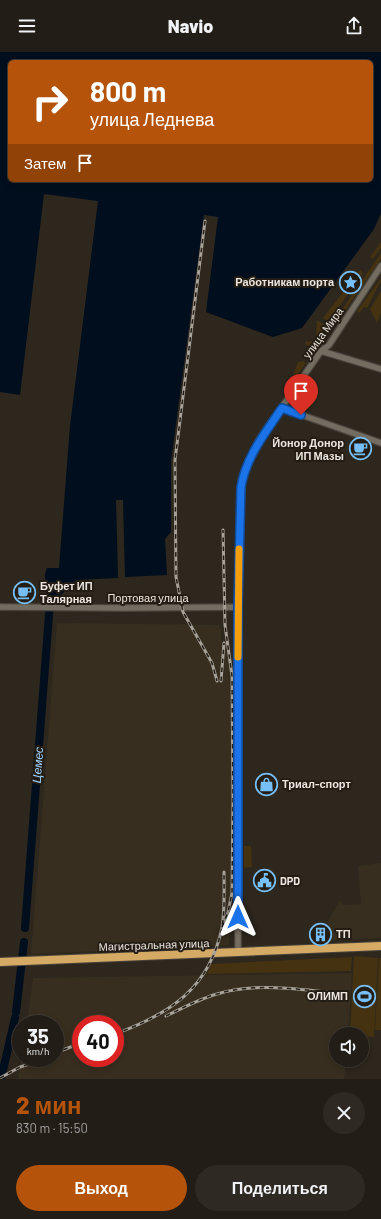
<!DOCTYPE html>
<html lang="ru">
<meta charset="utf-8">
<style>
:root{--surface:#221d16;--page:#2e2a23;--text:#f1f3f6;--muted:#a2a2a1;--line:#3f3b35;--accent:#b45309}
body{margin:0;font-family:Barlow,sans-serif;background:var(--page);color:var(--text);height:100vh;display:flex;flex-direction:column;font-size:15px;white-space:nowrap}
*{box-sizing:border-box;margin:0}
p{font-size:13px;color:var(--muted)}
.icon{flex:none;width:22px;height:22px;fill:none;stroke:currentColor;stroke-width:2;stroke-linecap:round;stroke-linejoin:round}
.map{position:relative;height:1027px;overflow:hidden}
.drawer{display:flex;flex-direction:column;background:var(--surface);flex:1}
.drawer>*{flex:none}
.top-card{position:absolute;left:8px;top:8px;width:365px;height:122px;border-radius:6px;box-shadow:0 2px 6px #0003,0 0 0 1px var(--line);background:#b45309;color:#fff;overflow:hidden}
.fabs{position:absolute;left:329px;top:975px;display:grid;gap:8px}
.fabs a{display:grid;place-items:center;width:40px;height:40px;border-radius:50%;background:var(--surface);box-shadow:0 2px 6px #0003,0 0 0 1px var(--line);font-size:20px}
.speed{position:absolute;left:12px;top:963px;display:flex;gap:8px;font-size:20px;font-weight:700;text-align:center}
.speed>*{display:grid;place-content:center;width:52px;height:52px;border-radius:50%;background:var(--surface);box-shadow:0 2px 6px #0003,0 0 0 1px var(--line);line-height:1}
.speed small{font-size:10px;font-weight:400}
.speed .limit{border:6px solid #d22;background:#fff;color:#111}
.pin{position:absolute;display:grid;place-items:center;width:34px;height:34px;color:#fff;margin:-41px -17px;border-radius:50% 50% 50% 0;rotate:-45deg;box-shadow:0 0 4px #0007}
.pin .icon{rotate:45deg}
.me{position:absolute;width:44px;margin:-22px;rotate:0deg;stroke-linejoin:round;filter:drop-shadow(0 0 3px #0008)}
.turn{display:flex;align-items:center;gap:14px;height:84px;padding:0 16px;font-size:18px}
.turn .icon{width:52px;height:52px;stroke-width:2.5}
.turn b{display:block;font-size:28px;line-height:34px}
.then{display:flex;align-items:center;height:38px;padding:0 16px;background:#0003;gap:8px;font-size:15px}
.round{display:grid;place-items:center;flex:none;width:42px;height:42px;border-radius:21px;background:var(--page)}
.head{display:flex;align-items:center;justify-content:space-between;height:68px;padding:0 16px}
h1{font-size:24px;font-weight:800;line-height:30px;color:var(--accent)}
.action{display:flex;gap:8px;margin-top:auto;padding:8px 16px}
.action a{flex:1;height:46px;border-radius:24px;background:var(--accent);color:#fff;font-size:16px;font-weight:800;line-height:46px;text-align:center}
.action a+a{background:var(--page);color:var(--text)}
header{display:flex;justify-content:space-between;align-items:center;height:52px;padding:0 16px;background:var(--surface);font-size:18px;font-weight:800}
.map>svg:first-child{display:block}
.built{fill:#382e1f;fill-rule:evenodd}
.green{fill:#453210}
.water{fill:#000e1d;fill-rule:evenodd}
.lines{fill:none;stroke-linecap:round;stroke-linejoin:round}
.river{stroke:#000e1d;stroke-width:8}
.minor-casing{stroke:#48433b;stroke-width:8}
.highway-casing{stroke:#48433b;stroke-width:10}
.minor{stroke:#736c60;stroke-width:5.5}
.highway{stroke:#d4aa65;stroke-width:8}
.rail-casing{stroke:#a6a199;stroke-width:3}
.rail{stroke:#231d14;stroke-width:1.5;stroke-dasharray:4.5;stroke-linecap:butt}
.route-casing{stroke:#114b97;stroke-width:10}
.route{stroke:#1a73e8;stroke-width:7}
.slow{stroke:#f59e0b;stroke-width:7}
.labels{text-anchor:middle;stroke-width:4;stroke-linejoin:round;paint-order:stroke}
.poi-label{font-size:11px;font-weight:bold;fill:#ebe6e0;stroke:#231d14;text-anchor:start}
.street-label{font-size:11px;fill:#ebe6e0;stroke:#231d14}
.water-label{font-size:12px;font-style:italic;fill:#9cd0fa;stroke:#231d14}
</style>
<header><svg class="icon" aria-label="menu" viewBox="0 0 24 24"><path d="M4 6h16M4 12h16M4 18h16"/></svg>Navio<svg class="icon" aria-label="share" viewBox="0 0 24 24"><path d="M12 15V3M7 8l5-5 5 5M5 13v7h14v-7"/></svg></header>
<div class="map">
<svg width="381" height="1027" viewBox="0 0 381 1027">
<rect width="100%" height="100%" fill="#2d271d"/>
<!-- built -->
<path class="built" d="M57 571 219 573 221 577V589L225 591 229 610 232 712 229 893 31 902Z
M381 811V886L327 888 325 874 340 848 343 853 361 852 358 814Z
M352 921 348 982H336V1008H346L344 1027H18L22 1006H55V972H27L33 926ZM81 972H115V1006H81Z"/>
<!-- green -->
<path class="green" d="M381 190V196L373 207 370 205Z
M381 201V207L325 287 323 285Z
M360 218 363 221 354 233 351 230Z
M381 226V229L367 256 364 255 359 261 357 259Z
M350 231 354 234 328 270 323 266Z
M381 239V261L377 271 370 257Z
M317 268 326 274 312 295 305 292 306 289 310 290 316 286Z
M303 309 305 310V312L297 324 293 323 298 310Z
M244 794H251L252 815 244 816Z
M354 904 378 906 374 985 362 984V982H350Z
M352 905 351 919 207 922 211 912Z
M379 906H381V978H375Z"/>
<!-- water -->
<path class="water" d="M0 0H381V161L374 177 302 276 273 285 206 260 218 165 204 163 171 409V480L165 487 167 523 125 525 123 448H116L118 526 76 528 58 546V550H46L45 522 47 516H59L70 374 98 149 44 142 20 343 0 340ZM10 10H371V128H10Z"/>
<g class="lines">
<!-- river -->
<path class="river" d="M25 876 50 550
M16 960 24 890
M1 1027 15 966"/>
<defs>
<path id="minor" d="M321 299 381 317
M282 356 381 391
M0 555 125 556 238 555
M238 900V555L241 435 242 426 259 388 321 299 329 293 381 214"/>
<path id="highway" d="M0 910 381 894"/>
</defs>
<!-- minor casing -->
<use href="#minor" class="minor-casing"/>
<!-- highway casing -->
<use href="#highway" class="highway-casing"/>
<!-- minor -->
<use href="#minor" class="minor"/>
<!-- highway -->
<use href="#highway" class="highway"/>
<defs>
<path id="rail" d="M205 169 175 408 176 525 183 560 212 611 217 629
M221 629 224 591
M222 875 228 860 232 841 233 748 232 624 225 573 223 478
M166 964C183 956 199 947 217 942 255 930 300 938 339 941
M115 982C170 962 210 936 222 875 225 857 224 838 224 820
M55 1001 81 991
M0 1026 20 1015 48 1006"/>
</defs>
<!-- rail casing -->
<use href="#rail" class="rail-casing"/>
<!-- rail -->
<use href="#rail" class="rail"/>
</g>
<g class="lines">
<defs>
<path id="route" d="M238 865V555L241 435C246 405 265 381 282 356L301 363"/>
</defs>
<!-- route casing -->
<use href="#route" class="route-casing"/>
<!-- route -->
<use href="#route" class="route"/>
<!-- slow -->
<path class="slow" d="M238 605 239 497"/>
</g>
<!-- icons -->
<defs>
<symbol id="sight-ring" viewBox="-11 -11 22 22"><circle r="9.5" fill="#231d14" stroke="#77bff7" stroke-width="1.5"/><path d="M0-6L1.8-2.2L6-1.7L2.9 1.2L3.7 5.4L0 3.3L-3.7 5.4L-2.9 1.2L-6-1.7L-1.8-2.2Z" fill="#77bff7"/></symbol>
<symbol id="cafe-ring" viewBox="-11 -11 22 22"><circle r="9.5" fill="#231d14" stroke="#77bff7" stroke-width="1.5"/><path d="M-5.5-4.5H6V0H3Q3 3.5 0 3.5H-2.5Q-5.5 3.5-5.5 0ZM3-3.2v2h1.7v-2ZM-6 4.5H4V6H-6Z" fill="#77bff7"/></symbol>
<symbol id="shop-ring" viewBox="-11 -11 22 22"><circle r="9.5" fill="#231d14" stroke="#77bff7" stroke-width="1.5"/><path d="M-5-2.5h2.3a2.7 3.5 0 0 1 5.4 0H5L5.5 6h-11ZM-1.5-2.5h3a1.5 2.3 0 0 0-3 0Z" fill="#77bff7"/></symbol>
<symbol id="civic-ring" viewBox="-11 -11 22 22"><circle r="9.5" fill="#231d14" stroke="#77bff7" stroke-width="1.5"/><path d="M-.6-6.5H3V-4.5H.6V-3L4-1V1h2V6H-6V1h2V-1L-.6-3ZM-1.2 2.5V6h2.4V2.5Z" fill="#77bff7"/></symbol>
<symbol id="building-ring" viewBox="-11 -11 22 22"><circle r="9.5" fill="#231d14" stroke="#77bff7" stroke-width="1.5"/><path d="M-4-6H4V6H1V3H-1V6H-4ZM-2.5-4.3h1.7v1.8h-1.7ZM.8-4.3h1.7v1.8H.8ZM-2.5-1h1.7V.8h-1.7ZM.8-1h1.7V.8H.8Z" fill="#77bff7"/></symbol>
<symbol id="stadium-ring" viewBox="-11 -11 22 22"><circle r="9.5" fill="#231d14" stroke="#77bff7" stroke-width="1.5"/><path d="M0-5a6.5 5 0 1 0 0 10a6.5 5 0 1 0 0-10ZM-3.5-1.8h7v3.6h-7Z" fill="#77bff7"/></symbol>
</defs>
<g fill-rule="evenodd">
<use href="#sight-ring" x="338" y="218" width="25" height="25"/>
<use href="#cafe-ring" x="348" y="384" width="25" height="25"/>
<use href="#cafe-ring" x="12" y="528" width="25" height="25"/>
<use href="#shop-ring" x="254" y="720" width="25" height="25"/>
<use href="#civic-ring" x="252" y="816" width="25" height="25"/>
<use href="#building-ring" x="308" y="870" width="25" height="25"/>
<use href="#stadium-ring" x="352" y="932" width="25" height="25"/>
</g>
<g class="labels">
<!-- poi labels -->
<g class="poi-label">
<text x="334" y="234" text-anchor="end">Работникам порта</text>
<text x="344" y="395" text-anchor="end">Йонор Донор<tspan x="344" dy="13">ИП Мазы</tspan></text>
<text x="40" y="538">Буфет ИП<tspan x="40" dy="13">Талярная</tspan></text>
<text x="282" y="736">Триал-спорт</text>
<text x="280" y="833">DPD</text>
<text x="336" y="886">ТП</text>
<text x="348" y="948" text-anchor="end">ОЛИМП</text>
</g>
<!-- street labels -->
<g class="street-label">
<text transform="translate(323 281) rotate(-54)" y="4">улица Мира</text>
<text x="148" y="550">Портовая улица</text>
<text transform="translate(154 893) rotate(-2)" y="4">Магистральная улица</text>
</g>
<!-- water labels -->
<g class="water-label">
<text transform="translate(38 713) rotate(-86)" y="4">Цемес</text>
</g>
</g>
</svg>
<div class="fabs">
<a><svg class="icon" aria-label="sound" viewBox="0 0 24 24"><path d="M4 9h4l5-4v14l-5-4H4zM17 9q2 3 0 6"/></svg></a>
</div>
<div class="speed"><div>35<small>km/h</small></div><div class="limit">40</div></div>
<div class="pin" style="left:301px;top:363px;background:#d93025"><svg class="icon" aria-label="arrive" viewBox="0 0 24 24"><path d="M6 21V4h12l-3 4 3 4H6"/></svg></div>
<svg class="me" style="left:238px;top:865px" viewBox="-20 -20 40 40"><path d="M0-17L14 15 0 8-14 15z" fill="#1a73e8" stroke="#fff" stroke-width="4"/></svg>
<div class="top-card">
<div class="turn"><svg class="icon" aria-label="right" viewBox="0 0 24 24"><path d="M7 20v-9h11M14 6l5 5-5 5"/></svg><div><b>800 m</b>улица Леднева</div></div>
<div class="then">Затем<svg class="icon" aria-label="arrive" viewBox="0 0 24 24"><path d="M6 21V4h12l-3 4 3 4H6"/></svg></div>
</div>
</div>
<section class="drawer">
<div class="head"><div><h1>2 мин</h1><p>830 m · 15:50</p></div><a class="round"><svg class="icon" aria-label="close" viewBox="0 0 24 24"><path d="M6 6l12 12M18 6L6 18"/></svg></a></div>
<div class="action"><a>Выход</a><a>Поделиться</a></div>
</section>
